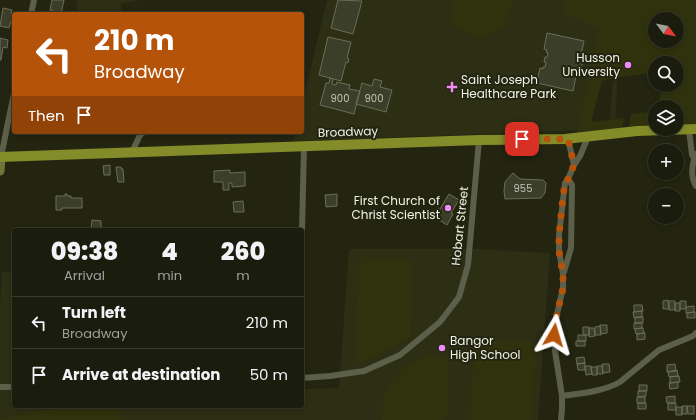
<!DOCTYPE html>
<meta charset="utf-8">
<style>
:root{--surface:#1a1c0d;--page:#27291b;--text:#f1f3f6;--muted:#9fa19d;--line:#383a2e}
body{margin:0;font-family:Poppins,sans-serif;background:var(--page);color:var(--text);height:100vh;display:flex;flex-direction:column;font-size:15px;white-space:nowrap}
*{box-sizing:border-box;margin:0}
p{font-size:13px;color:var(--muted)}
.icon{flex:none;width:22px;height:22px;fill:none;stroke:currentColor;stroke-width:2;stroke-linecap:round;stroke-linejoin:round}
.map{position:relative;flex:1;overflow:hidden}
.drawer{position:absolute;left:12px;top:228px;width:292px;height:180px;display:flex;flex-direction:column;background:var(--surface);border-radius:4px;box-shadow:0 2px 6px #0003,0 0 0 1px var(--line)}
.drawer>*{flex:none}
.guide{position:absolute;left:12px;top:12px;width:292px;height:122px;border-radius:4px;box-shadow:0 2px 6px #0003,0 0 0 1px var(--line);background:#b45309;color:#fff;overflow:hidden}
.needle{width:26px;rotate:122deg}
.fabs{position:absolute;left:648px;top:12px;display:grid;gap:8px}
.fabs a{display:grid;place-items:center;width:36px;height:36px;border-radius:50%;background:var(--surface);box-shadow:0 2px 6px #0003,0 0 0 1px var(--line);font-size:20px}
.pin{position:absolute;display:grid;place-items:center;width:34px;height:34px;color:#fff;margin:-17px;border-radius:8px;box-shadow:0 2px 6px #0006}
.me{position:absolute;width:44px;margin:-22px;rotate:7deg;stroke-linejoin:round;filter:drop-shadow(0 0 3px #0008)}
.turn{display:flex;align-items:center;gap:14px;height:84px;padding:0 16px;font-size:18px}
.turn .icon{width:52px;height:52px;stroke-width:2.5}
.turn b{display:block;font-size:28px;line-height:34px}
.then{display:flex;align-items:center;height:38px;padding:0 16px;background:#0003;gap:8px;font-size:15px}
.eta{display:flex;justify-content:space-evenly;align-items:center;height:68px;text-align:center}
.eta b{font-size:24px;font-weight:800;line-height:28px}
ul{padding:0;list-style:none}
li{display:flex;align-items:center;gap:12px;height:52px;padding:0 16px;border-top:1px solid var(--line)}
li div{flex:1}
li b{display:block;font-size:15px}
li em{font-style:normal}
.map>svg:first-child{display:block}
.built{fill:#2c2f14;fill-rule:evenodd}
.green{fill:#2f320d;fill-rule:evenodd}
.building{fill:#3b3e29;stroke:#6b6e58}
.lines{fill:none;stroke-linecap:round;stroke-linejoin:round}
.street{stroke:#5c5f49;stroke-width:6}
.secondary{stroke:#707639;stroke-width:9}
.primary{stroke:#848c29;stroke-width:10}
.route{stroke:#b45309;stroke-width:7;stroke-dasharray:0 12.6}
.poi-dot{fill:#ef8bf7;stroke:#232511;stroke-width:1.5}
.labels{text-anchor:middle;stroke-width:4;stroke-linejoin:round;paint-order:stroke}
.number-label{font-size:10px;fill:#c2c5b6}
.poi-label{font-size:12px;fill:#eff2e5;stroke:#232511;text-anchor:end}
.street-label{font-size:12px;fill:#eff2e5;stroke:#232511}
</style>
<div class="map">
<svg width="696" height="420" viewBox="0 0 696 420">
<rect width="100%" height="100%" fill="#232511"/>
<!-- built -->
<path class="built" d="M77 0H141L121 4V14H77Z
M327 0H696L677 63H655L618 68 615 129 609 130 614 68H600L589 130 293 141 295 132H302V105ZM655 19H677V41H655Z
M349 249H479L550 253 538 420H0V309L2 272H14V406H302V389L339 388Z"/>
<!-- green -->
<path class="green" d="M452 0H514L503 28 478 37 450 23Z
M564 0H696V124H677V107H659L660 94 670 86 669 85H677V63H655V72L614 78 602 81 591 122 624 118 622 129 577 133 599 29 567 15 561 12ZM655 19H677V41H655Z
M655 111V125L629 127 631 114Z
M359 257 411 259 410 336C393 348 376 359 356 363Z
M475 339 537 342 531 420H470Z
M431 356 447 357V416L443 420H382C380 387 399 364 431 356Z
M66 406H116L120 409 122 420H0L1 419Z"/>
<!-- building -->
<path class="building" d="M52 0H64L61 14H51L52 10H50Z
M338 0 362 1 353 34 331 28Z
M3 8 12 10 11 14 13 15 9 28 0 26Z
M547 33 584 41 580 60 583 61 579 77 576 76 573 91 537 83 540 68 543 69V67H545L546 62H544L545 57H547L548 53 546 52 547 50 544 49Z
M328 37 351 42 347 58 349 59 348 63 346 62 341 81 319 75Z
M0 38 8 40 7 48 3 47 1 60H0Z
M330 78 333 79 332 84 336 85 337 82 350 85 349 89 360 91 354 114 320 105 326 83H329Z
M374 79 382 81 380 87 392 90 386 112 356 104 362 83 372 86Z
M110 165V175H104L103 166Z
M116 167H121V169H123L124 182H118Z
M230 170V173L245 172V186L232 187V183H229V190H223V182H214V171Z
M513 173 520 179 543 180 546 183 545 193 541 198 505 199 504 191 505 182Z
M65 194H67V196H71V198H82V208H62V210H56V196H65Z
M337 194V206L326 207 325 195Z
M449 194 459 200 451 213 453 214 447 225 433 216 438 208 440 209Z
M243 201 244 212H234L233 202Z
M92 220 101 221V228H104L103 230 91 229Z
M668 300 669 309H663V301Z
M669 301H675V310H669Z
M680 301H686V309H680Z
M675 303H680V311H675Z
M634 305H642L643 311 634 312Z
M694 306V312L686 313V307Z
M642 311V317L634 318 633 312Z
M695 312V318H687V313Z
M635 317H643V323H635Z
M634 323H642V328L634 329Z
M600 325H607V333L601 334Z
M600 326 601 335H595V327Z
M583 327H589V335H583Z
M589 328H594L595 336 589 337Z
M642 328H643L644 333 636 334 635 329Z
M644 333H645V339L637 340V334Z
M578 335H586V341H578Z
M576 341H585V346H576Z
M584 357 585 363 577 364 576 358Z
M585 363V370H578L577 364Z
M602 364H609L610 372 603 373Z
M675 364 676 371 667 372V365Z
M585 366H591L592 374 586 375Z
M597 366H602L603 374H597Z
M591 367H597V375H592Z
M677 370 678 376 669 377 668 372Z
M679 376 680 382 670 383V377Z
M678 382V388L670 389 669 383Z
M639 385H647V391H639Z
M638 391H646V396L638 397Z
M675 396V403H667L666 397Z
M637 397H645V403H637Z
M638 403H646V409H638Z
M668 403H676V410H668Z
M682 406H687V414H682Z
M687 406H694V414H688Z
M676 407H682V415H676Z"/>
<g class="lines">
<!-- street -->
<path class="street" d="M31 14 34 0
M689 130 692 155 694 158
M568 139 574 165
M132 152 140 135 144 132
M696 154C692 164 690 176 696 186
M1 157 14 93
M302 230 304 147
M564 272 571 248 572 185 568 179
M302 378 330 376 364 371 400 355 440 322 459 297 468 265 479 140
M0 387H14
M562 396C582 393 602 392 620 382L659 350 693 336 696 333
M561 420 562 409V396L555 351 554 335 555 323 563 288V274L559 251V235L565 183 568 179 574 165 580 156 588 137"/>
<!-- secondary -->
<path class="secondary" d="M0 171 1 157"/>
<!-- primary -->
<path class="primary" d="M0 157 479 140 565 139 637 131 696 129"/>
</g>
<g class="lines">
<!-- route -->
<path class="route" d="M522 139H568L574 165 568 179 565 183 563 196 559 235V251L563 274V288L555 323 554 335"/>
</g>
<!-- markers -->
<g class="poi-dot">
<circle cx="628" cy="65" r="4"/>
<path d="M450 81h4v4h4v4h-4v4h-4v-4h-4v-4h4z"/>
<circle cx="448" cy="208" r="4"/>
<circle cx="442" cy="348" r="4"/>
</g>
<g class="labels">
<!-- number labels -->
<g class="number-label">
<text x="340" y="102">900</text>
<text x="374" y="102">900</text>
<text x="523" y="192">955</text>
</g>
<!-- poi labels -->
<g class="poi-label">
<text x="620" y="62">Husson<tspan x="620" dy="14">University</tspan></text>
<text x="461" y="84" text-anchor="start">Saint Joseph<tspan x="461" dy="14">Healthcare Park</tspan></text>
<text x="440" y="205">First Church of<tspan x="440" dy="14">Christ Scientist</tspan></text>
<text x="450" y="345" text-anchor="start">Bangor<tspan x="450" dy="14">High School</tspan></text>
</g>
<!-- street labels -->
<g class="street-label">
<text transform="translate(348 132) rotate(-2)" y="4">Broadway</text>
<text transform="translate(460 226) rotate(-84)" y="4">Hobart Street</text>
</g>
</g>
</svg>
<div class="fabs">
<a><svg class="needle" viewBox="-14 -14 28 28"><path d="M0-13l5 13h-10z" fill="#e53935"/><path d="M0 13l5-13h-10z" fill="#9fa19d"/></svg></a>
<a><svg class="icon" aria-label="search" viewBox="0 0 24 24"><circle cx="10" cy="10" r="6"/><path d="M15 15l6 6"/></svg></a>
<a><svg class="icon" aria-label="layers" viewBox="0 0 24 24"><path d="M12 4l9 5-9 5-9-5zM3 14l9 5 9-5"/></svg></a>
<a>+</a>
<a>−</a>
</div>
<div class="pin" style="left:522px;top:139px;background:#d93025"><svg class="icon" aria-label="arrive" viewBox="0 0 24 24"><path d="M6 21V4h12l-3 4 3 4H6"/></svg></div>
<svg class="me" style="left:554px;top:335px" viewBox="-20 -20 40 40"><path d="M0-17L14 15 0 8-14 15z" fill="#b45309" stroke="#fff" stroke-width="4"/></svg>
<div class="guide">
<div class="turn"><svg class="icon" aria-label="left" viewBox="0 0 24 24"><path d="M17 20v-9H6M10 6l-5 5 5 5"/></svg><div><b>210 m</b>Broadway</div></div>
<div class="then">Then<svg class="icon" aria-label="arrive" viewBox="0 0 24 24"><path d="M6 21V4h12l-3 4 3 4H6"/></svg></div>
</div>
<section class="drawer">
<div class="eta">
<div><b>09:38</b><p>Arrival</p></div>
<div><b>4</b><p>min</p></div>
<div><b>260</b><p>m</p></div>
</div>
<ul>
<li><svg class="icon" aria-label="left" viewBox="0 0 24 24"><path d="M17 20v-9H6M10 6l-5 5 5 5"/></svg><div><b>Turn left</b><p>Broadway</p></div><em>210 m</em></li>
<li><svg class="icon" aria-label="arrive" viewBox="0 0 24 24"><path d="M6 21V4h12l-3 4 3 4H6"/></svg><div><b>Arrive at destination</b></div><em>50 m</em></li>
</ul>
</section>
</div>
